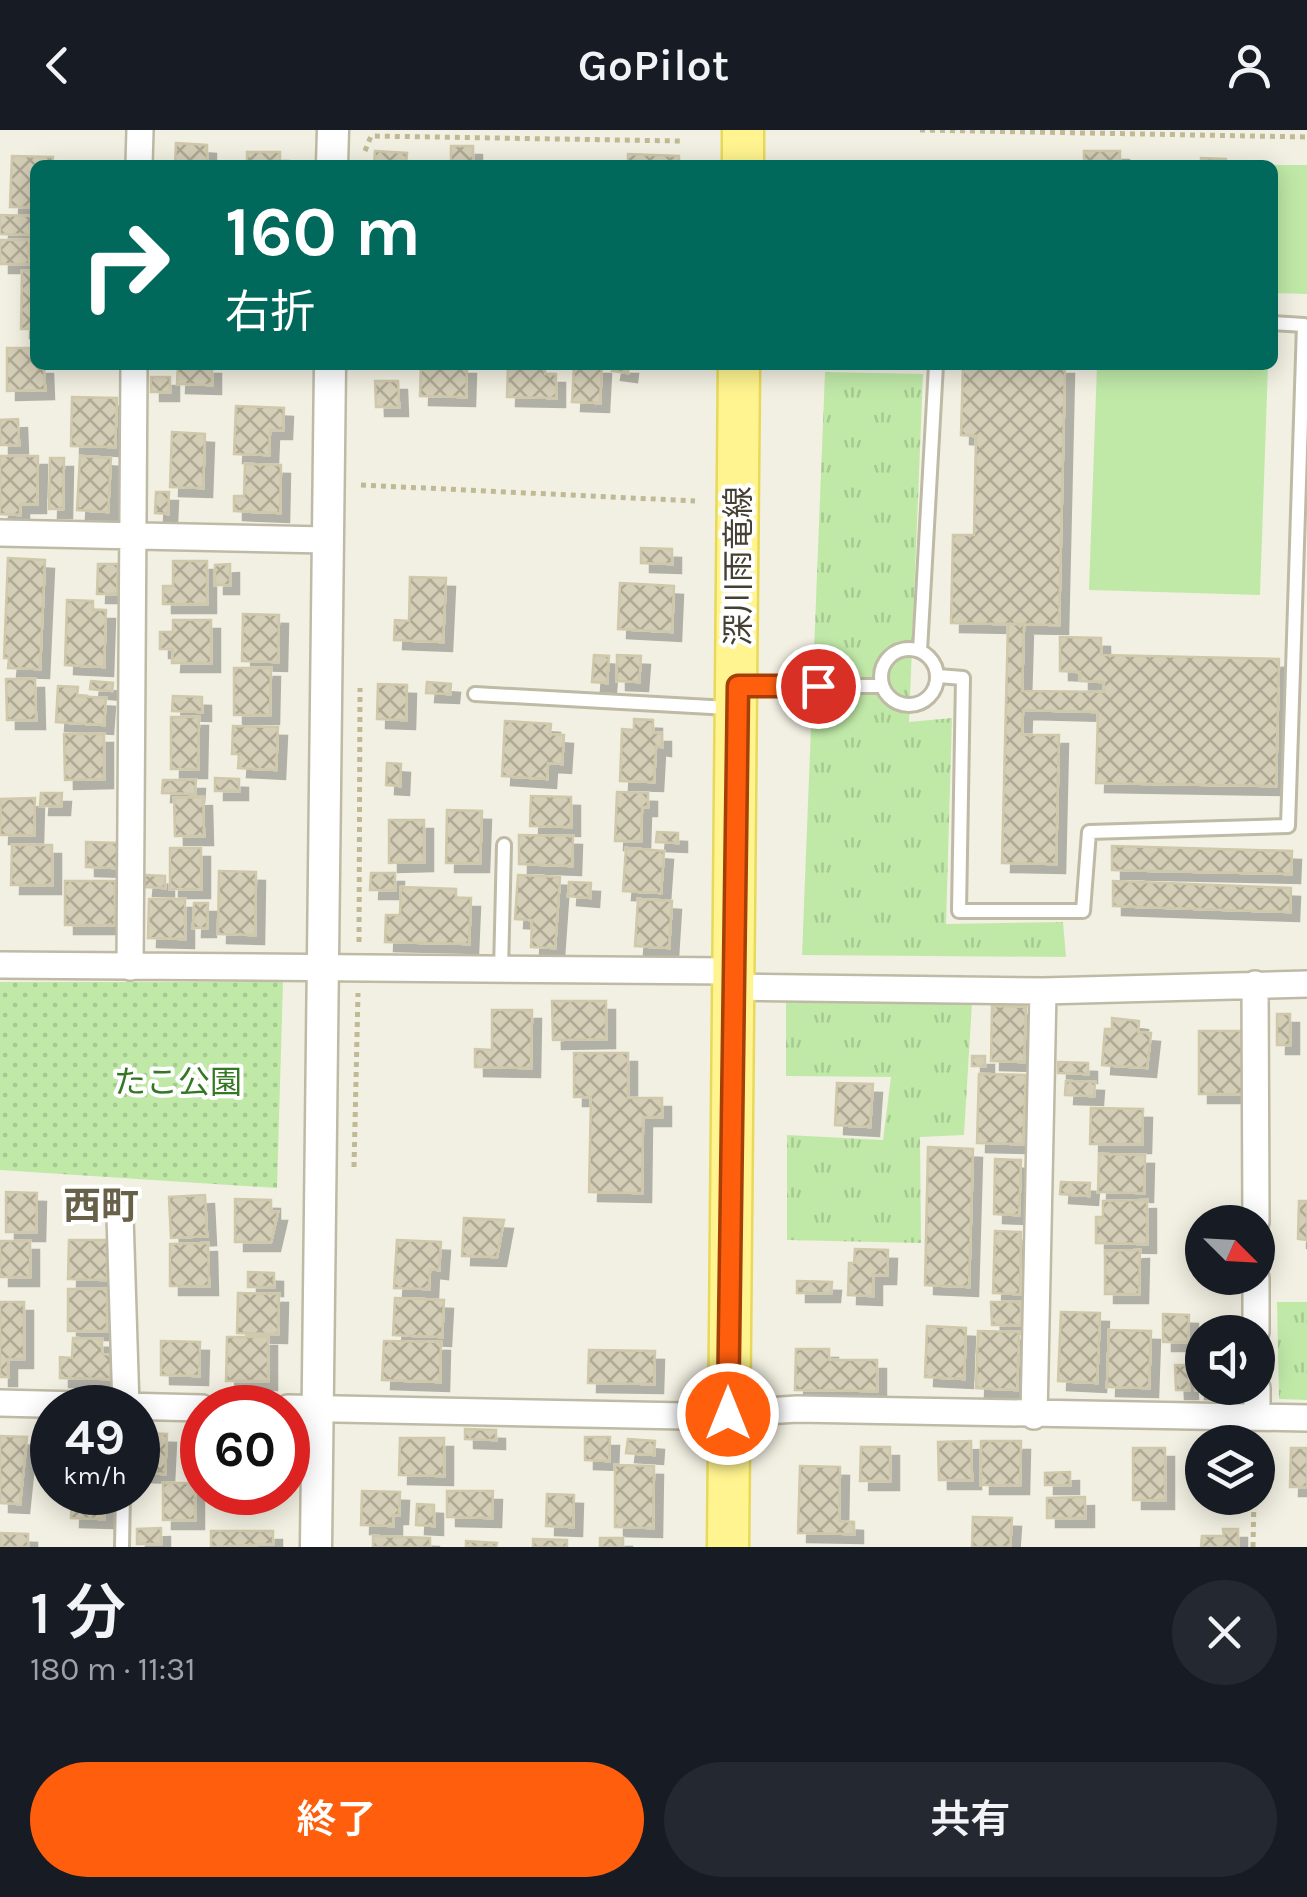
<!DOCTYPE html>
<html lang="ja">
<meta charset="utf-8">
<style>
:root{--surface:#171b24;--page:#242831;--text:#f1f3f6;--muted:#9ea1a6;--accent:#ff5f0d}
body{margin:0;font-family:Karla,"Noto Sans JP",sans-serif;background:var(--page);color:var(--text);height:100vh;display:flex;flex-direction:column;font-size:38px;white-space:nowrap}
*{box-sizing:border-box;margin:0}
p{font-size:32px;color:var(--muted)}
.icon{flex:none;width:55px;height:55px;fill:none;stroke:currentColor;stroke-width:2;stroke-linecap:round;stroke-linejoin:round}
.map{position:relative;height:1417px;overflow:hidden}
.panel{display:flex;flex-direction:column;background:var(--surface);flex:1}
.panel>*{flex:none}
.guide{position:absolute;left:30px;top:30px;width:1248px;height:210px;border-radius:15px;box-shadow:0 5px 25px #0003;background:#00695c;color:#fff;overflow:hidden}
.needle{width:65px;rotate:114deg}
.tools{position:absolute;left:1185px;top:1075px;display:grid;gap:20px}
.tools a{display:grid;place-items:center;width:90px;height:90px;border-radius:50%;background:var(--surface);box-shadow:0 5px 25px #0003;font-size:50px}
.speed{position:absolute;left:30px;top:1255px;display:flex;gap:20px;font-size:50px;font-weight:700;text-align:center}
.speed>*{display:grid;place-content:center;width:130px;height:130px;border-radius:50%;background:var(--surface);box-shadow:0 5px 25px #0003;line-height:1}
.speed small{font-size:25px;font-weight:400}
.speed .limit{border:15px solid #d22;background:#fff;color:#111}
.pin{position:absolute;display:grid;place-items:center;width:85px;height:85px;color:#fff;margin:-42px;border:5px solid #fff;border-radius:50%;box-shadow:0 2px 10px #0007}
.me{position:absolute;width:110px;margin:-55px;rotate:0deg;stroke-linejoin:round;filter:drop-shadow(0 0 8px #0008)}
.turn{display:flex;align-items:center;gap:35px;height:210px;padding:0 30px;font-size:45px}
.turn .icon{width:130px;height:130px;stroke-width:2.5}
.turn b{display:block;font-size:70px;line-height:85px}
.round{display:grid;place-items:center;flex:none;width:105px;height:105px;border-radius:52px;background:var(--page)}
.headline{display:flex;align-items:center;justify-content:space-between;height:170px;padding:0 30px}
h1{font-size:60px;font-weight:600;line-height:75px}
.cta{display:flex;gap:20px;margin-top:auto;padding:20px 30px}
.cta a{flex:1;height:115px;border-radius:60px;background:var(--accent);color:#fff;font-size:40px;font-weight:600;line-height:115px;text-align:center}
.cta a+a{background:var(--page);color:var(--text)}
header{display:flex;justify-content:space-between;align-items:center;height:130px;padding:0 30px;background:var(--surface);font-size:45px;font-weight:600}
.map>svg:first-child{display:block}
.grass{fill:url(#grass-tufts)}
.park{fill:url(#park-dots)}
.garden{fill:#c0e9a8}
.building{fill:url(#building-cross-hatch);stroke:#cfc8aa;stroke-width:2.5;filter:url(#shadow)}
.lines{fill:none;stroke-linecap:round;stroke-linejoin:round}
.service-casing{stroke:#bebaa5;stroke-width:18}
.minor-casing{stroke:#bebaa5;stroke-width:30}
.tertiary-casing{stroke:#bebaa5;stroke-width:35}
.primary-casing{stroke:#e9d95a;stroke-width:45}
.path{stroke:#c0b995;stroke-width:5;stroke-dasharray:5 5;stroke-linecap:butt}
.service{stroke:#fff;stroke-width:12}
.minor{stroke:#fff;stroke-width:25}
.tertiary{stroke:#fff;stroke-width:30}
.primary{stroke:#fff48f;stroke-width:40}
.route-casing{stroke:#a63e08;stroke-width:25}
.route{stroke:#ff5f0d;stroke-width:18}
.labels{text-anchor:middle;stroke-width:8;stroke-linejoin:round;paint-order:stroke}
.street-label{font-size:32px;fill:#444033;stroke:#fff}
.park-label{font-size:32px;fill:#347824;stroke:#fff}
.quarter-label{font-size:38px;font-weight:bold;fill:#676149;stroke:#fff}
</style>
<header><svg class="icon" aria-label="back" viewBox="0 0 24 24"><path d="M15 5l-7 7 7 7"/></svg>GoPilot<svg class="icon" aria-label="person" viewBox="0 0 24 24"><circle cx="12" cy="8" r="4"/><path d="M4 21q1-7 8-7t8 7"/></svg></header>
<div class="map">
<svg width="1307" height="1417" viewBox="0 0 1307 1417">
<defs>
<pattern id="grass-tufts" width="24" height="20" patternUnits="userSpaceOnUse" patternTransform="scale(2.5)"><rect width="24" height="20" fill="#c0e9a8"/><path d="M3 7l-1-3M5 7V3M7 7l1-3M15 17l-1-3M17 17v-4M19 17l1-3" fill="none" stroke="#a6c991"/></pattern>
<pattern id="park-dots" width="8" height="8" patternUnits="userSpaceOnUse" patternTransform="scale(2.5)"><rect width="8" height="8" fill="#c0e9a8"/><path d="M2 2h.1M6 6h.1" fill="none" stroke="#a6c991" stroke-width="1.8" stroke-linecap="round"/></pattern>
<pattern id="building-cross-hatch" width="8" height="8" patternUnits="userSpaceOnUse" patternTransform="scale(2.5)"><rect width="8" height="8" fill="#d4ceb7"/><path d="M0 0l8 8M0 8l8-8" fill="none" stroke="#aea995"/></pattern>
<filter id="shadow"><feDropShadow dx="9" dy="9" stdDeviation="0" flood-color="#0004"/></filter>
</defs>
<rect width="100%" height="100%" fill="#f2f0e2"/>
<!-- grass -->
<path class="grass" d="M825 242 923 244 909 592 952 588 946 794 1063 792 1066 827 802 825Z
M786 864 972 873 964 1005 920 1007 921 1113 787 1110V1005L883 1010 891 947 786 946Z
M1277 1172H1307V1270L1279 1269Z"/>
<!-- park -->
<path class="park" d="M0 852H283L277 1058 0 1040Z"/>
<!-- garden -->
<path class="garden" d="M1259 35H1307V164L1273 163 1272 35Z
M1097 235H1268L1260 465 1089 460Z"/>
<!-- building -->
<path class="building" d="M176 13 207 15V35H175Z
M451 16H473V34L480 35H451Z
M375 21 407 23 406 35H374Z
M1084 21H1120V35H1084Z
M247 22H280V35H247Z
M628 24 679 26V35H628Z
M12 26 53 27 52 35H35V77H10Z
M1201 28 1226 29V35H1201Z
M0 85 35 86V105L0 104Z
M0 110H29V134H0Z
M22 141H35V199H21Z
M7 218H35V235H44L45 260 7 261Z
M178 235H212V255L177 254Z
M421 235H467L466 267 420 266Z
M508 235H545V244H556V268L507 267Z
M574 235H602L600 273 572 272Z
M613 235H629L628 243 612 241Z
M963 235H1065L1059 495 951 493 953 405H974L976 306 961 305Z
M151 247H170V262H151Z
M375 251H398L399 277H376Z
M72 267 117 268 115 317 71 316Z
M236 276 284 278 283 300H270L269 325 234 324Z
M18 289 19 315H0V290Z
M172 302 205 304 203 358 170 357Z
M0 326H38L37 374H20V385L0 384Z
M80 326 111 328 108 382 77 380Z
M50 328H64L63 379H49Z
M245 334 281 335 280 383 234 381V366H244Z
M156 362H169L168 384 155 383Z
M641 418 672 419V434L641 433Z
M8 428 45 430 40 539 8 538 9 528H4Z
M173 431H207V474H163V456H173Z
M98 434H118L117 464H97Z
M230 434V455H215V435Z
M410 447 446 448 443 512 394 510 395 490 409 491Z
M620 453 674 456 672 502 618 499Z
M67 470 93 471V480H106L104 537 65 535Z
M243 484 279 485 278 532 242 531Z
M173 490H211V533H172L173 519H160V502H173Z
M1008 494H1024L1022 561 1104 562V552L1080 551V542L1060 541V507L1101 508V525L1279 529 1276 656 1096 653 1098 582 1023 580 1022 605H1059L1056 734 1002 733Z
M594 525 609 526 607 553 592 552Z
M617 525 641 526 639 552 617 551Z
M234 538H271L270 585H234Z
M6 549H35L36 590H7Z
M91 551 113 553 112 561 90 559Z
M427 552 451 554 450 564 426 563Z
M378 554 407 555 406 590 377 589Z
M58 556 78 557 77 566 106 568 104 595 56 592Z
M173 566 202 567V582L172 581Z
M171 587H199L198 639H171Z
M634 589 653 590V603H662V617L656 616 654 652 620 651 622 599 634 600Z
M505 591 551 594 550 604 564 605 562 634 548 633 547 649 502 646Z
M233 596 278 597 276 640 238 638 239 624H232Z
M64 604H104V649L65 650Z
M387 633 401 634 400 656 386 655Z
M215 648 239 649V661H215Z
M163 650H196L195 664 162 663Z
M617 662 648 663V677H642L641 711H615Z
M41 663H62L61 676H40Z
M531 666 571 667V697L530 696Z
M203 667 204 706H175L174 668Z
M35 668 34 705H0L1 669Z
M447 680 482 681 480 733H446Z
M389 690H424V732L389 733Z
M657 702 678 703V713L656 712Z
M519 705 573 706 572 736 519 734Z
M86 712 117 713V738L86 737Z
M12 715H52V755H11Z
M1112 716 1292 721 1291 744 1112 740Z
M170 718H201V759H170Z
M626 718 664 721 661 763 623 761Z
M219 741 256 742 255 805 218 804Z
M371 743H395V760H370Z
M145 745 165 746V758L144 757Z
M518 745 560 747 555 818 531 817 532 790 515 789Z
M65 751H115V795H65Z
M1113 751 1291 758 1290 782 1113 776Z
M569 752 591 753 590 768 568 766Z
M401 757 456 759V768H471L469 814 385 812 386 785H400Z
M149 769H185V809L148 808Z
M638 769 672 771 669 818 635 816Z
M194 773H208L207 798H193Z
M552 871H606V909L553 910Z
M992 876 1026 877 1024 932 991 931Z
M492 880H532L531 938 475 937V919L492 920Z
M1277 884H1290V915H1277Z
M1112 888 1139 891 1138 902 1151 903 1147 938 1102 935 1105 899H1112Z
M1199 901H1245L1244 964H1199Z
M574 923H628V968H662V987H643L642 1063 589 1062 591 967H574Z
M972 926H985V936H972Z
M1058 932 1088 933V944L1058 943Z
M979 944 1026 945 1023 1014 977 1013Z
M1066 951 1095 952 1094 966 1065 965Z
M837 953 873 954 870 997 835 995Z
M1091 978 1143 979 1142 1014H1090Z
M928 1017 973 1019 969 1157 925 1155Z
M1099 1024 1145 1025 1144 1063 1098 1062Z
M995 1029 1021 1030 1019 1085 994 1084Z
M1061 1052 1090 1053 1089 1066 1060 1064Z
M6 1062 37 1063 36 1102H6Z
M205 1065 207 1106 171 1108 169 1067Z
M235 1069 271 1070V1082H278L271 1112H235Z
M1147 1070V1114L1096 1113V1087H1103V1071Z
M1299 1071H1307V1110L1298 1109Z
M464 1088 504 1090 497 1127 462 1126Z
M995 1101 1021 1102 1020 1164 993 1163Z
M69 1110H107V1150L68 1149Z
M397 1110 441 1112 439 1140 430 1139 429 1159 394 1158Z
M0 1111H30V1147H0Z
M208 1113 209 1156H170V1114Z
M855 1119 888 1120 887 1145H873V1166L848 1165 849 1133H854Z
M1140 1120 1139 1164H1105V1121Z
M248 1142 274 1143V1157H248Z
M797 1151 832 1152 831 1163H797Z
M68 1159H107V1201H68Z
M238 1163 279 1164 278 1204 237 1203Z
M395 1168 444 1170 442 1207 393 1205Z
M0 1172H24V1229H8V1247H0Z
M991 1172H1021V1195H992Z
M1061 1182 1100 1183 1097 1253 1058 1251Z
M1163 1184 1189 1185 1188 1212H1163Z
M1208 1195 1242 1197 1241 1202H1208Z
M927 1196 966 1198 964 1249 925 1247Z
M1109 1200 1151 1201 1149 1258 1107 1257Z
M978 1201 1019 1202 1017 1260 976 1258Z
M227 1207H268V1251H226Z
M73 1208 102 1209V1224L111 1225V1249L60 1248V1227L72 1228Z
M161 1211 200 1212 199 1246 161 1245Z
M384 1211 441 1212 440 1252 382 1250Z
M1198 1218H1202V1258L1216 1261 1196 1260Z
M796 1219H829V1230H877V1261L795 1260Z
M589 1220 655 1221 654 1254 588 1253Z
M1175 1235H1188L1189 1260H1176Z
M465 1299 496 1300V1310L465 1309Z
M138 1303 167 1304 165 1344 138 1343Z
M188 1305H202V1340L188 1339Z
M0 1306 27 1307 20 1374 0 1373Z
M585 1307H610L609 1331 585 1330Z
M400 1308H444V1346L399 1345Z
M628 1309 655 1311 654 1325 626 1323Z
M971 1311 972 1350H939L938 1312Z
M981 1311H1021L1020 1355H981Z
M861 1317H890V1351H860Z
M1133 1318H1165V1370H1133Z
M1291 1318H1307V1357H1290Z
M615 1335 654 1336 653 1398 615 1397Z
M800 1336 840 1337 839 1391 854 1392V1404L798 1403Z
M1070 1342V1355H1045V1343Z
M163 1353H195V1390H163Z
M362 1361 400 1362 399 1385H393V1396L361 1395Z
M447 1361H493L492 1388 447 1387Z
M72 1362H105L104 1389 71 1388Z
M547 1364 574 1365 573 1397 546 1396Z
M1085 1367V1388H1047V1368Z
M417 1374 434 1375V1396L416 1395Z
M973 1387 1012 1388 1010 1417H972Z
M161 1398V1414H137V1399Z
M1223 1399H1238V1417H1201L1202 1406H1224Z
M211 1401H273V1414L211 1417Z
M0 1403 28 1404V1417H0Z
M373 1406 430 1408V1417H373Z
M600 1408H623V1417H600Z
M533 1409 567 1410V1417H533Z
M466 1411 497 1413 496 1417H466Z"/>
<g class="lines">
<defs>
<path id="service" d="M881 547a28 28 0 1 1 56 0a28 28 0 1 1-56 0Z
M920 521 936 235
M938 546 963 548 959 781H1083L1089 702 1288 696 1304 195 1272 193
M740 556H882
M475 564 729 578
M501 840 504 715
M122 1417 123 1362"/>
<path id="minor" d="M139 35 140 0
M0 403 326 410
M0 835 731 841
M130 837 134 235
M1255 854 1256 1092
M730 857 1043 861 1307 854
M120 1086 126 1277
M1256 1148V1202
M1257 1258V1287
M0 1273 202 1278
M288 1278 684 1286 797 1279 1307 1288
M1034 1286 1043 861"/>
<path id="tertiary" d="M332 35 333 0
M316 1417 330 235"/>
<path id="primary" d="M743 35V0
M728 1417 739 235"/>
</defs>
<!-- service casing -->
<use href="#service" class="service-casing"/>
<!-- minor casing -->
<use href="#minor" class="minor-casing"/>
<!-- tertiary casing -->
<use href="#tertiary" class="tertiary-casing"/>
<!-- primary casing -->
<use href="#primary" class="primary-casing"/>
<!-- path -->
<path class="path" d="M920 0 1307 7
M365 21 371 6 682 11
M361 355 695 371
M359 812 360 558
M354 1037 358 863
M1253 1417 1254 1368"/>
<!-- service -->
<use href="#service" class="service"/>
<!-- minor -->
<use href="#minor" class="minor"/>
<!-- tertiary -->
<use href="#tertiary" class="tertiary"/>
<!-- primary -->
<use href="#primary" class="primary"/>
</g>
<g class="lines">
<defs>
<path id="route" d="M728 1284 738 556H818"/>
</defs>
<!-- route casing -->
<use href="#route" class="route-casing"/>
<!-- route -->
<use href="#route" class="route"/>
</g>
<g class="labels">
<!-- street labels -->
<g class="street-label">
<text transform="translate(738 436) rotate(-90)" y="11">深川雨竜線</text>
</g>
<!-- park labels -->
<g class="park-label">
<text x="178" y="963">たこ公園</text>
</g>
<!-- quarter labels -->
<g class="quarter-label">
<text x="101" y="1089">西町</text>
</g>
</g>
</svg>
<div class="tools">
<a><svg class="needle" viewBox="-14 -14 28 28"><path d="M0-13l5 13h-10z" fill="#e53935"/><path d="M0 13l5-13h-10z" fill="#9ea1a6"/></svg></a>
<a><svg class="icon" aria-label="sound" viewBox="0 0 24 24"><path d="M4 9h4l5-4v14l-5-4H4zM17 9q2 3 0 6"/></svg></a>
<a><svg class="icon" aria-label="layers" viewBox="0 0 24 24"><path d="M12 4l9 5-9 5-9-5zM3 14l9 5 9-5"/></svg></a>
</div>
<div class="speed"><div>49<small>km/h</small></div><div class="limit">60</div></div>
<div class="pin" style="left:818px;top:556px;background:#d93025"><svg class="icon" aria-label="arrive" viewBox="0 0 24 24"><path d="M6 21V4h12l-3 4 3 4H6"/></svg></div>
<svg class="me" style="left:728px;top:1284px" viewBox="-20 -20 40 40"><circle r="17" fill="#ff5f0d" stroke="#fff" stroke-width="3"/><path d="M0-11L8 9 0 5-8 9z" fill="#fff"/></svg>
<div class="guide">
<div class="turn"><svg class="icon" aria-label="right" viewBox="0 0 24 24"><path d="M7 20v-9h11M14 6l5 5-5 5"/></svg><div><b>160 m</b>右折</div></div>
</div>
</div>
<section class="panel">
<div class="headline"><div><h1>1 分</h1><p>180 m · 11:31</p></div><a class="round"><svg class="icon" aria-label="close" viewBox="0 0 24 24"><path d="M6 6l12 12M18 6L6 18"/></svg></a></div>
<div class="cta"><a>終了</a><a>共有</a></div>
</section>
